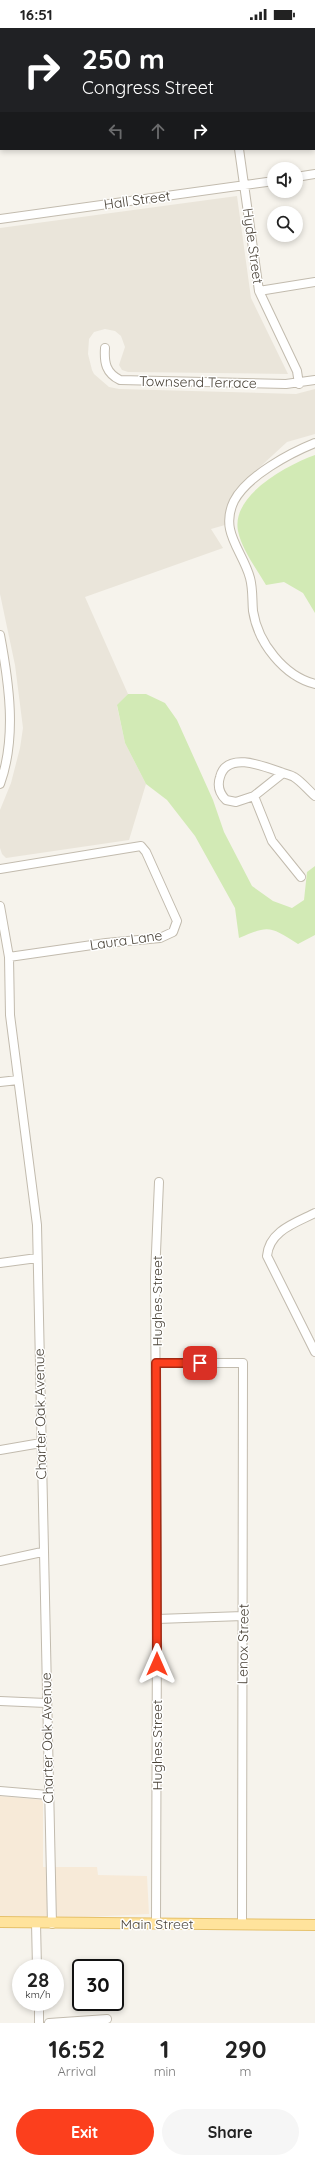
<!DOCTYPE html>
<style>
:root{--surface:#fff;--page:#f6f6f6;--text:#222;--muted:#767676;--accent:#fc3f1d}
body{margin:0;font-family:Quicksand,sans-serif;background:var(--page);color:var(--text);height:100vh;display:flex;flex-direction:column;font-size:15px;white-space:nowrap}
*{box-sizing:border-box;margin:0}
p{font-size:13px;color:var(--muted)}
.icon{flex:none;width:22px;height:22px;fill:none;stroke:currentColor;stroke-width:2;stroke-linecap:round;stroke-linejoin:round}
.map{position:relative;height:1995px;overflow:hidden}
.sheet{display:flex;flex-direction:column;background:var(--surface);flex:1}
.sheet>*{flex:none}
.top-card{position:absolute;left:0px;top:0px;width:315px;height:122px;box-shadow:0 2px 6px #0003;background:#202124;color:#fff;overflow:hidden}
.fabs{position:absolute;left:267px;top:134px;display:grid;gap:8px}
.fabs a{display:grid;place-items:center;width:36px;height:36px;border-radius:50%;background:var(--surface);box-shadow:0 2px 6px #0003;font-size:20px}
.speed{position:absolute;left:12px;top:1931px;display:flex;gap:8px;font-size:20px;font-weight:700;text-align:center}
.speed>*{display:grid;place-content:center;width:52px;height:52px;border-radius:50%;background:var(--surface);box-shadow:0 2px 6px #0003;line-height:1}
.speed small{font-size:10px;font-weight:400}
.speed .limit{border:2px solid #111;border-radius:6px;background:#fff;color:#111}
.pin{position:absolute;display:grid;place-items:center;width:34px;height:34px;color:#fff;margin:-17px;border-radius:8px;box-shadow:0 2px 6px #0006}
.me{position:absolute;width:44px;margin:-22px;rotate:0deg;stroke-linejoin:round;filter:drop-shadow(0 0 3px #0008)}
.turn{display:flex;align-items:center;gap:14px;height:84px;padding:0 16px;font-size:18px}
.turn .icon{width:52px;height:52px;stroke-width:2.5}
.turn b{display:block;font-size:28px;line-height:34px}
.lanes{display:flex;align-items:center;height:38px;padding:0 16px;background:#0003;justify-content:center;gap:20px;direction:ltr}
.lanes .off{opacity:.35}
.eta{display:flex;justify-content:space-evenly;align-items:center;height:68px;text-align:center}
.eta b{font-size:24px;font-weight:800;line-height:28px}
.action{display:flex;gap:8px;margin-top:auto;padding:8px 16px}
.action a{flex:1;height:46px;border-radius:24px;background:var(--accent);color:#fff;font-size:16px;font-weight:800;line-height:46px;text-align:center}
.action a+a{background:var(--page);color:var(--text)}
.status{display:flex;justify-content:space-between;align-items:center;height:28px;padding:0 20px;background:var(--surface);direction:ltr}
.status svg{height:11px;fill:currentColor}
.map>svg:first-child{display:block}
.residential{fill:#eae5da}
.commercial{fill:#f7ead8}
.green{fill:#d2eab5}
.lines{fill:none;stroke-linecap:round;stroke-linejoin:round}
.minor-casing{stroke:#c2bbae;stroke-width:10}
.major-casing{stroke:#e6c16a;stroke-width:12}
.minor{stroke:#fff;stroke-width:8}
.major{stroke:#ffe39c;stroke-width:10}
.route-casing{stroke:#a42913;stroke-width:10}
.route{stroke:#fc3f1d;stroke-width:7}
.labels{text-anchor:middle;stroke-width:3;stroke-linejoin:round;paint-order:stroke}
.street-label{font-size:14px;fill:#4b4439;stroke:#fff}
</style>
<div class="status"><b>16:51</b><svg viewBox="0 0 49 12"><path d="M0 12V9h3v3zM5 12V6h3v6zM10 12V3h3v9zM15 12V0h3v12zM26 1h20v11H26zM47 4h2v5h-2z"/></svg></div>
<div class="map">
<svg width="315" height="1995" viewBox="0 0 315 1995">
<rect width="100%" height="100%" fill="#f6f3ec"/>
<!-- residential -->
<path class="residential" d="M237 168 251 270 288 346 128 344 122 342 119 337 125 319 121 308 115 303 105 301 94 304 89 311 88 326 92 342 94 346 109 359 119 361 296 366 315 361V406L287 414 235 462 228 478 225 497 211 501 223 520 85 569 128 666 117 678 125 715 146 756 129 812 6 830 2 826 0 820V782L11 755 20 720 23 700 15 637 0 566V200Z"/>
<!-- commercial -->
<path class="commercial" d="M0 1768 43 1772V1839H97L98 1847 147 1848 149 1886 0 1893Z"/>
<!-- green -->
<path class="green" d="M315 427V585L303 565 284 554 266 557C256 540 242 522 238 503 231 467 287 437 315 427Z
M128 666H146L165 675 177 692 213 772 224 804 252 858 273 873 292 880 304 872 307 844 315 838V907L298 916C270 898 269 897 239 910L235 880 195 808 167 772 146 756 125 715 117 677Z"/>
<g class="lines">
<defs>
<path id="minor" d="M90 0 91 1
M220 0V1
M314 20H315
M0 66H1
M239 121 259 263 297 343 299 356
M296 149 315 146
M0 191 274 153
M259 263 315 254
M105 320C104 335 106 345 120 352L286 356 315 352
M315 415C290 425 247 448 234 473 219 504 243 523 250 550 253 561 252 572 253 583 258 615 284 648 315 656
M0 607C9 655 17 709 0 756
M254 768 283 745
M0 841 141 818 146 824 177 893 173 904 160 910 106 915 9 929
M301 849 272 813 254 768 236 774 226 772C220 766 217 758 220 749 227 722 266 739 283 745 286 746 291 747 294 749 302 754 308 762 315 768
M0 878 9 929 10 987 37 1197 52 1896
M0 1054 18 1052
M315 1185C295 1195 269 1203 267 1228L315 1324
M0 1235 37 1230
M156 1335H243L242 1897
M0 1422 41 1415
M0 1533 42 1524
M157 1591 243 1588
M0 1673 46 1675
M0 1763 48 1767
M36 1895 37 1940
M156 1896 157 1591 155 1248 159 1154
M39 1974V1995
M49 1995 107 1991"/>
<path id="major" d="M0 1894 315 1897"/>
</defs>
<!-- minor casing -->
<use href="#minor" class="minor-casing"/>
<!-- major casing -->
<use href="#major" class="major-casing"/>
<!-- minor -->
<use href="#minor" class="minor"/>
<!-- major -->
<use href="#major" class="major"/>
</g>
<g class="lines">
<defs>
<path id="route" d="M157 1636 156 1335H200"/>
</defs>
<!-- route casing -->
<use href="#route" class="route-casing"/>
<!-- route -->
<use href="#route" class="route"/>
</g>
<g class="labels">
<!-- street labels -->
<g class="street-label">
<text transform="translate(137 172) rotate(-8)" y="5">Hall Street</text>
<text transform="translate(253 218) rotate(82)" y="5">Hyde Street</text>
<text transform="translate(198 354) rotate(1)" y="5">Townsend Terrace</text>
<text transform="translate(126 912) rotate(-8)" y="5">Laura Lane</text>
<text transform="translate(157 1273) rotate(-90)" y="5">Hughes Street</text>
<text transform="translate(40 1386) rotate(-91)" y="5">Charter Oak Avenue</text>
<text transform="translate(243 1616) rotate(-89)" y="5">Lenox Street</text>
<text transform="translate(47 1710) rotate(-91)" y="5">Charter Oak Avenue</text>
<text transform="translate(157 1717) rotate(-90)" y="5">Hughes Street</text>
<text x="157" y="1901">Main Street</text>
</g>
</g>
</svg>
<div class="fabs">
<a><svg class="icon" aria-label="sound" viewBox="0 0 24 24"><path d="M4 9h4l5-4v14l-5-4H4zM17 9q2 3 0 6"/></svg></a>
<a><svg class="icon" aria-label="search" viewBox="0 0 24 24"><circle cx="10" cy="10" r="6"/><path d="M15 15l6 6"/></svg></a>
</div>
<div class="speed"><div>28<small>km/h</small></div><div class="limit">30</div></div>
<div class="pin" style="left:200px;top:1335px;background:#d93025"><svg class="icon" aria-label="arrive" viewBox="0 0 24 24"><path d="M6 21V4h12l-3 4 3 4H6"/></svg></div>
<svg class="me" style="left:157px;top:1636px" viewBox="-20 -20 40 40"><path d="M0-17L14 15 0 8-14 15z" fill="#fc3f1d" stroke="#fff" stroke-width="4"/></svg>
<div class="top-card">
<div class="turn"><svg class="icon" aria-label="right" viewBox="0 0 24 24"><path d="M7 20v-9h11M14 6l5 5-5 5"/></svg><div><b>250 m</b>Congress Street</div></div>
<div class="lanes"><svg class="icon off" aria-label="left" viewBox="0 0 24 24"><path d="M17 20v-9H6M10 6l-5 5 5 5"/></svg><svg class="icon off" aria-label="ahead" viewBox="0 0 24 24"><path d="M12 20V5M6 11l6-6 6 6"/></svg><svg class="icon" aria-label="right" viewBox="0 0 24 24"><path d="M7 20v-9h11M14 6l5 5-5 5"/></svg></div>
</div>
</div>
<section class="sheet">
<div class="eta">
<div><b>16:52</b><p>Arrival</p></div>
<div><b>1</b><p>min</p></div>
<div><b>290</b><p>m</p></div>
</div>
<div class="action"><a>Exit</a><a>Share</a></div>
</section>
